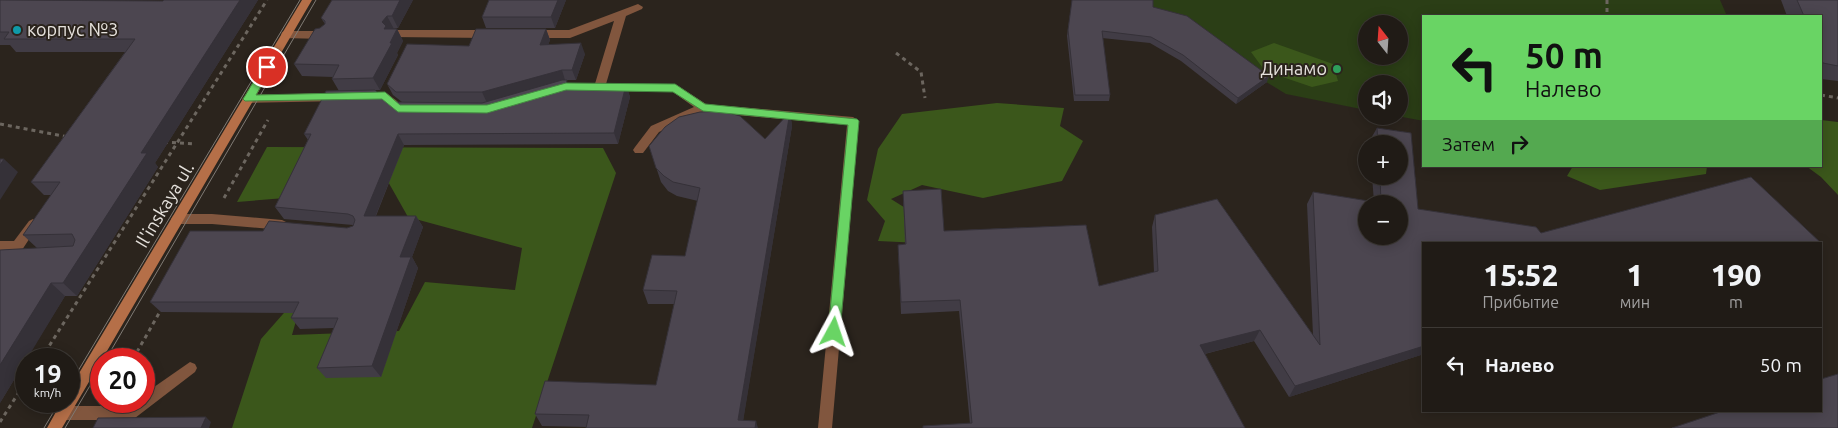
<!DOCTYPE html>
<html lang="ru">
<meta charset="utf-8">
<style>
:root{--surface:#201b16;--page:#2d2823;--text:#f1f3f6;--muted:#a2a1a1;--line:#3d3935}
body{margin:0;font-family:Ubuntu,sans-serif;background:var(--page);color:var(--text);height:100vh;display:flex;flex-direction:column;font-size:19px;white-space:nowrap}
*{box-sizing:border-box;margin:0}
p{font-size:16px;color:var(--muted)}
.icon{flex:none;width:28px;height:28px;fill:none;stroke:currentColor;stroke-width:2;stroke-linecap:round;stroke-linejoin:round}
.map{position:relative;flex:1;overflow:hidden}
.side{position:absolute;left:1422px;top:242px;width:400px;height:170px;display:flex;flex-direction:column;background:var(--surface);border-radius:0px;box-shadow:0 2px 12px #0003,0 0 0 1px var(--line)}
.side>*{flex:none}
.top-card{position:absolute;left:1422px;top:15px;width:400px;height:152px;border-radius:0px;box-shadow:0 2px 12px #0003,0 0 0 1px var(--line);background:#69d464;color:#111;overflow:hidden}
.needle{width:32px;rotate:343deg}
.tools{position:absolute;left:1358px;top:15px;display:grid;gap:10px}
.tools a{display:grid;place-items:center;width:50px;height:50px;border-radius:50%;background:var(--surface);box-shadow:0 2px 12px #0003,0 0 0 1px var(--line);font-size:25px}
.speed{position:absolute;left:15px;top:348px;display:flex;gap:10px;font-size:25px;font-weight:700;text-align:center}
.speed>*{display:grid;place-content:center;width:65px;height:65px;border-radius:50%;background:var(--surface);box-shadow:0 2px 12px #0003,0 0 0 1px var(--line);line-height:1}
.speed small{font-size:12px;font-weight:400}
.speed .limit{border:8px solid #d22;background:#fff;color:#111}
.pin{position:absolute;display:grid;place-items:center;width:42px;height:42px;color:#fff;margin:-21px;border:2px solid #fff;border-radius:50%;box-shadow:0 1px 5px #0007}
.me{position:absolute;width:55px;margin:-28px;rotate:5deg;stroke-linejoin:round;filter:drop-shadow(0 0 4px #0008)}
.turn{display:flex;align-items:center;gap:18px;height:105px;padding:0 20px;font-size:22px}
.turn .icon{width:65px;height:65px;stroke-width:2.5}
.turn b{display:block;font-size:35px;line-height:42px}
.then{display:flex;align-items:center;height:48px;padding:0 20px;background:#0003;gap:10px;font-size:19px}
.eta{display:flex;justify-content:space-evenly;align-items:center;height:85px;text-align:center}
.eta b{font-size:30px;font-weight:800;line-height:35px}
ul{padding:0;list-style:none}
li{display:flex;align-items:center;gap:15px;height:75px;padding:0 20px;border-top:1px solid var(--line)}
li div{flex:1}
li b{display:block;font-size:19px}
li em{font-style:normal}
.map>svg:first-child{display:block}
.green{fill:#2b3e16;fill-rule:evenodd}
.forest{fill:#3b571b}
.lines{fill:none;stroke-linecap:round;stroke-linejoin:round}
.path{stroke:#6c665f;stroke-width:3;stroke-dasharray:4 4;stroke-linecap:butt}
.lane{fill:#81563e;fill-rule:evenodd}
.secondary{fill:#b56f48;fill-rule:evenodd}
.tram{stroke:#807b75;stroke-width:1}
.wall{fill:#413c45;fill-rule:evenodd}
.shaded-wall{fill:#353138}
.building{fill:#4c4650;stroke:#353138;fill-rule:evenodd}
.route{fill:#69d464;stroke:#448a41}
.culture-dot{fill:#0f9aa8;stroke:#2b241d;stroke-width:2}
.leisure-dot{fill:#2e9e5b;stroke:#2b241d;stroke-width:2}
.labels{text-anchor:middle;stroke-width:4;stroke-linejoin:round;paint-order:stroke}
.poi-label{font-size:18px;fill:#e5e1dc;stroke:#2b241d;text-anchor:start}
.street-label{font-size:18px;fill:#e5e1dc;stroke:#2b241d}
</style>
<div class="map">
<svg width="1838" height="428" viewBox="0 0 1838 428">
<rect width="100%" height="100%" fill="#2b241d"/>
<!-- green -->
<path class="green" d="M1152 0H1720L1727 16H1424V121L1397 116H1399V84H1366V110L1286 94 1152 13ZM1366 24H1399V56H1366Z"/>
<!-- forest -->
<path class="forest" d="M1274 43 1333 64 1338 81 1312 87 1265 71 1251 52Z
M997 103 1064 108 1060 126 1083 141 1062 181 983 198 922 185 891 199 926 221 921 243 878 241 885 221 867 200 878 149 902 114Z
M1821 120 1838 122V195L1821 177 1806 166H1821Z
M267 147 603 148 616 173 532 428H232L261 339 305 289 292 335 399 331 425 282 515 290 522 248 408 217 373 155 285 198 237 202Z
M1573 166H1707L1706 174 1600 190 1567 176Z"/>
<g class="lines">
<!-- path -->
<path class="path" d="M1607 0V16
M896 53 921 72 925 98
M1821 95 1838 98
M0 124 68 137
M164 142 195 144
M224 198 268 120
M41 359 267 0
M133 359 162 308
M0 422 26 381"/>
<!-- lane -->
<path class="lane" d="M638 4 643 7 642 9 626 16 606 84H675L706 104 853 117 859 121 832 428H818L847 125 704 112 659 132 643 153H635L633 150 635 147 651 126 694 107 673 92 610 91 605 88 600 91 596 90 594 87 614 21 570 38H532L527 34 532 30H569Z
M395 30H490L495 34 490 38 391 37 390 34Z
M286 31H326L331 35 326 39 282 38 281 35 282 32Z
M363 92H385L401 104 410 105 412 108 406 112 394 111 382 100 359 99 357 96Z
M341 93 347 97 341 101 248 103 242 99 248 95Z
M177 214H212L282 220 286 222 288 225 286 228 282 230 212 224H177L173 222 171 219 173 216Z
M33 219 37 221 39 224 22 250 0 251V241H14L29 221Z
M190 362 195 364 197 368 195 372 135 418 130 420H62L57 418 55 413 57 408 62 406H127L135 401H144V394Z"/>
<!-- secondary -->
<path class="secondary" d="M302 0H312L62 428H47L62 401H69V390Z"/>
<!-- tram -->
<path class="tram" d="M106 359 316 0
M69 386 300 0
M44 428 60 401
M65 428 101 367"/>
</g>
<!-- wall -->
<path class="wall" d="M0 0 163 1 164 0H258L155 163 158 167 77 296H65L26 359V360L0 403 37 248 23 235 51 195H44L31 182 125 52H16L10 45H0Z
M413 0 398 28 393 29H397L403 41 397 53 398 55 380 90 339 91 332 79 333 77 302 76 294 64 320 28 325 24 321 18Z
M566 0 555 28H486L482 17Z
M1072 0 1153 7 1267 82 1236 104 1181 61 1150 43 1102 38 1110 95 1109 101H1074L1067 36Z
M1781 0H1838V81L1821 79V16H1787Z
M546 29 550 40 548 45 585 54 576 80H565L569 86 626 85 630 97 618 144 404 145 376 216H416L423 227 412 257 418 268 381 377 326 378 317 368 334 328 300 329 291 318 294 313 161 312 150 302 263 231 347 228 353 226V225L284 219 275 207 308 140 304 134 386 101 392 102H402L393 95 387 84 469 46Z
M790 112 792 126 743 420 586 427 542 426 535 414 656 385 674 304H648L643 290 685 256 698 201 677 196 668 191 661 182 649 146 765 139Z
M1377 128 1411 133 1418 209 1536 227 1541 233 1751 177 1822 244H1424V354L1289 397 1254 341 1205 354 1245 428H923V426L970 424 959 311 901 314 898 245 905 244 903 191 941 189 944 231 1086 225 1099 286 1154 272 1152 227 1155 215 1217 199 1313 335 1307 204 1313 192 1374 202 1372 176H1399V144H1371L1370 140ZM1366 204H1399V236H1366Z"/>
<!-- shaded-wall -->
<path class="shaded-wall" d="M240 0H258L155 163 158 167 77 296 63 283 141 153Z
M400 0H413L398 28 392 16Z
M558 0H566L555 28 551 17Z
M387 16 394 29 390 33 397 29 403 41 397 53 398 55 380 90 373 78 382 22Z
M546 29 550 40 544 56 540 45Z
M581 43 585 54 576 80 572 70Z
M562 70 565 80 487 103 482 92Z
M1269 76 1267 82 1236 104 1238 98Z
M626 85 630 97 618 144 614 133Z
M790 112 792 126 742 428 738 420Z
M398 134 404 145 371 227 364 216Z
M4 159 18 172 0 200V165Z
M416 216 423 227 412 257 418 268 381 377 372 366 400 257Z
M51 283 65 296 27 359H26V360L0 403V365Z
M1260 330 1254 341 1196 356 1200 345Z
M1424 346V354L1289 397 1295 386Z
M206 417 211 422 209 428H201Z
M756 421 758 428H755Z"/>
<!-- building -->
<path class="building" d="M0 0 163 1 164 0H240L141 153H147L63 283H51L0 365V250L73 246 75 240 72 234 23 235 60 182H31L135 39H4L9 32H0Z
M332 0H400L392 16H387L382 22 386 26 384 29H397L390 43H392L373 78 332 79 339 65 294 64 315 29 320 28 325 24V21L321 18Z
M489 0H558L551 17H482Z
M1072 0H1153V7L1187 16 1269 76 1238 98 1183 55 1151 37 1102 31 1110 95H1075L1068 30Z
M1797 0H1838V66L1823 63 1821 58V16H1804Z
M476 29H546L540 45 581 43 572 70H562L482 92H396L387 84 407 44 469 46Z
M562 80H567L566 86 626 85 614 133 398 134 364 216H416L400 257H411L372 366 317 368 338 318H291L299 302H150L190 231H263L269 221 347 228 353 226 355 220 353 216 348 214 275 207 311 134H304L326 91 375 90 386 101 392 102 482 103Z
M722 111 740 116 765 139 790 112 738 420 756 421 755 428H586L589 415 535 414 545 381 656 385 677 291 643 290 652 255 685 256 700 188 673 182 664 176 656 168 649 146 665 127 679 117 700 112Z
M1377 128 1411 133 1418 209 1536 227 1541 233 1751 177 1822 244H1424V346L1295 386 1260 330 1200 345 1245 428H923V426L972 423 960 300 901 302 898 245 906 244 903 191 941 189 944 231 1086 225 1099 286 1158 271 1155 215 1217 199 1320 345 1313 192 1381 203 1380 176H1399V144H1378ZM1366 204H1399V236H1366Z
M0 159H4L0 165Z
M1838 374V428H1672L1723 411H1821V379Z
M206 417 201 428H93L98 418Z"/>
<!-- route -->
<path class="route" d="M267 63 272 67 256 95 385 92 400 105H487L566 83 675 84 705 104 857 119 859 121 840 332 838 336 834 337 829 336 828 332 848 125 703 111 673 92 566 90 487 113 398 112 382 99 245 101 243 99 245 96 264 64Z"/>
<!-- markers -->
<circle class="culture-dot" cx="17" cy="30" r="5"/>
<circle class="leisure-dot" cx="1337" cy="69" r="5"/>
<g class="labels">
<!-- poi labels -->
<g class="poi-label">
<text x="27" y="36">корпус №3</text>
<text x="1327" y="75" text-anchor="end">Динамо</text>
</g>
<!-- street labels -->
<g class="street-label">
<text transform="translate(165 205) rotate(-59)" y="6">Il'inskaya ul.</text>
</g>
</g>
</svg>
<div class="tools">
<a><svg class="needle" viewBox="-14 -14 28 28"><path d="M0-13l5 13h-10z" fill="#e53935"/><path d="M0 13l5-13h-10z" fill="#a2a1a1"/></svg></a>
<a><svg class="icon" aria-label="sound" viewBox="0 0 24 24"><path d="M4 9h4l5-4v14l-5-4H4zM17 9q2 3 0 6"/></svg></a>
<a>+</a>
<a>−</a>
</div>
<div class="speed"><div>19<small>km/h</small></div><div class="limit">20</div></div>
<div class="pin" style="left:267px;top:67px;background:#d93025"><svg class="icon" aria-label="arrive" viewBox="0 0 24 24"><path d="M6 21V4h12l-3 4 3 4H6"/></svg></div>
<svg class="me" style="left:834px;top:332px" viewBox="-20 -20 40 40"><path d="M0-17L14 15 0 8-14 15z" fill="#69d464" stroke="#fff" stroke-width="4"/></svg>
<div class="top-card">
<div class="turn"><svg class="icon" aria-label="left" viewBox="0 0 24 24"><path d="M17 20v-9H6M10 6l-5 5 5 5"/></svg><div><b>50 m</b>Налево</div></div>
<div class="then">Затем<svg class="icon" aria-label="right" viewBox="0 0 24 24"><path d="M7 20v-9h11M14 6l5 5-5 5"/></svg></div>
</div>
<section class="side">
<div class="eta">
<div><b>15:52</b><p>Прибытие</p></div>
<div><b>1</b><p>мин</p></div>
<div><b>190</b><p>m</p></div>
</div>
<ul>
<li><svg class="icon" aria-label="left" viewBox="0 0 24 24"><path d="M17 20v-9H6M10 6l-5 5 5 5"/></svg><div><b>Налево</b></div><em>50 m</em></li>
</ul>
</section>
</div>
